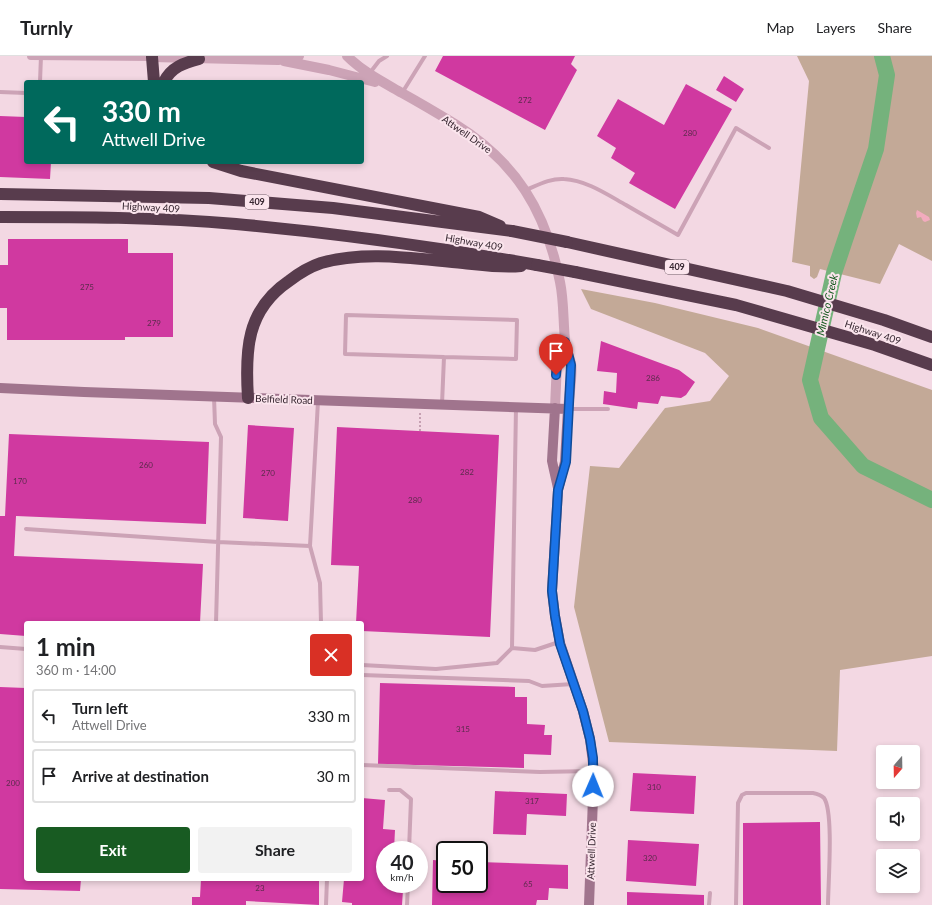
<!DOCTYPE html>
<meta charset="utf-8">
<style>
:root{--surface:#fff;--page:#f2f2f2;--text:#202124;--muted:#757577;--line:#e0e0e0;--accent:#185b22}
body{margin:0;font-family:Lato,sans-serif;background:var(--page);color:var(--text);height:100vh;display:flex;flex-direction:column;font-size:15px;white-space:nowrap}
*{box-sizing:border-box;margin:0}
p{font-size:13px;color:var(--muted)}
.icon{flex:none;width:22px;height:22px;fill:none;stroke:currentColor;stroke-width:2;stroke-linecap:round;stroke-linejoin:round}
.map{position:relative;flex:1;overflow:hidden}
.side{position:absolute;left:24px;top:565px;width:340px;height:260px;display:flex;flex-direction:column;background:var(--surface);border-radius:4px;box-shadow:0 2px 6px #0003}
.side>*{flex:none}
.hud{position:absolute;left:24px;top:24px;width:340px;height:84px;border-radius:4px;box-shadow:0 2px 6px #0003;background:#00695c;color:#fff;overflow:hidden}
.needle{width:26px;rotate:200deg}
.tools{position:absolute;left:876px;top:689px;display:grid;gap:8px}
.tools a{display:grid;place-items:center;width:44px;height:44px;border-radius:4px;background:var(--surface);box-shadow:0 2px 6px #0003;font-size:20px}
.speed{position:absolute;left:376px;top:785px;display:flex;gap:8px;font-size:20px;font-weight:700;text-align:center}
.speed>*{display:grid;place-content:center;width:52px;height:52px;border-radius:50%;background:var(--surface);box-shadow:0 2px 6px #0003;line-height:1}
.speed small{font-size:10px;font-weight:400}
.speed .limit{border:2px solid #111;border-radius:6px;background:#fff;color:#111}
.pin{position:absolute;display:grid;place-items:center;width:34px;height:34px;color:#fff;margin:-41px -17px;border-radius:50% 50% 50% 0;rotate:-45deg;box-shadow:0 0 4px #0007}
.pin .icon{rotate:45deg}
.me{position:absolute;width:44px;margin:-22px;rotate:1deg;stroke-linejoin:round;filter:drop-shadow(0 0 3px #0008)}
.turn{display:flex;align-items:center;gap:14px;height:84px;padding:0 12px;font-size:18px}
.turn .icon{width:52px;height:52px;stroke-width:2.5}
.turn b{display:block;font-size:28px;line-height:34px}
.round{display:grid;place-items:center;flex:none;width:42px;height:42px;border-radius:4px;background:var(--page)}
.summary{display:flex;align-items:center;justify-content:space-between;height:68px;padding:0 12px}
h1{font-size:24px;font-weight:700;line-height:30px}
.action{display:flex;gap:8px;margin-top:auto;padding:8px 12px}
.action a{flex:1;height:46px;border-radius:4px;background:var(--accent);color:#fff;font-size:16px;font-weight:700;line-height:46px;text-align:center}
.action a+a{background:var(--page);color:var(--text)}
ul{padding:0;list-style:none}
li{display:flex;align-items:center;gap:12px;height:54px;margin:0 8px 6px;padding:0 4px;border:2px solid var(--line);border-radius:4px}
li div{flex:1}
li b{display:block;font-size:15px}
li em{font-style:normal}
header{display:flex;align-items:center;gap:24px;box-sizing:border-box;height:56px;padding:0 20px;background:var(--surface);border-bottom:1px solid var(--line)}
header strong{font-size:19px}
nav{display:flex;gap:22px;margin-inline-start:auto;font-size:14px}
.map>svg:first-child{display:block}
.green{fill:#c3a997}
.sand{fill:#f2abbe}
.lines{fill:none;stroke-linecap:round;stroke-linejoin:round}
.river{stroke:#75b27c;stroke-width:16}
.building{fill:#d039a0}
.path{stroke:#b88da2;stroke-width:1.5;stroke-dasharray:2 2;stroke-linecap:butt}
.service{stroke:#cca3b6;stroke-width:4}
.minor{stroke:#cca3b6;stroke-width:8}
.tertiary{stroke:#cca3b6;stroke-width:10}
.secondary{stroke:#a0748d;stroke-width:10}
.motorway{stroke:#583c4d;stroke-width:12}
.motorway-bridge{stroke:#583c4d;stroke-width:12}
.route-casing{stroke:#114b97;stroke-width:10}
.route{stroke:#1a73e8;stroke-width:7}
.labels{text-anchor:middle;stroke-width:4;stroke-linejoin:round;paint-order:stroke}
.number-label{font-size:8px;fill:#5c2b4c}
.shield{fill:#fbe5ed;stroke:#715f69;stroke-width:1}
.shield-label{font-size:9px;font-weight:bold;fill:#362630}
.street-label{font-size:10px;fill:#362630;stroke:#fbe5ed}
.water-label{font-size:11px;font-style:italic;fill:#185b22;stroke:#fbe5ed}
</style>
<header>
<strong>Turnly</strong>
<nav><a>Map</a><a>Layers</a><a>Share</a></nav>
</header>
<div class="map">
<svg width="932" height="849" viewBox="0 0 932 849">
<rect width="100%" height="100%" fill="#f3d8e3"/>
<!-- green -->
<path class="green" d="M797 0H932V205L899 188 880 228 820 213 817 221 814 223 810 220V210L792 206 809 25Z
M581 233 655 247 758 272 932 334V600L840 614 837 695 609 686 574 551 590 410 619 412 665 352 710 345 729 320 705 297 591 253Z"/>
<!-- sand -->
<path class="sand" d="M917 154 929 161 930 164 925 166 923 165 921 161 917 162 916 157Z"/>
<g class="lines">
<!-- river -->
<path class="river" d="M882 0 887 19 876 93 845 184 834 217 810 324 821 362 863 410 932 444"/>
</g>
<!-- building -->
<path class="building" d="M443 0H575L571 8 577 14 545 74 435 15Z
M724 20 744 33 736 46 716 34Z
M686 28 732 53 675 153 629 127 635 117 611 102 616 92 597 80 618 43 664 69Z
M0 60 26 61V106H51L50 123 0 121Z
M8 183H128V197H173V281H125V284H7V252H0V209H8Z
M601 285 679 314 695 326 686 339 681 342 661 340 658 348 638 346 637 353 603 348 604 335 616 337 617 317 597 315Z
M248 369 294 372 288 465 243 462Z
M337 371 499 379 490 581 362 575V567H356L359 510 331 509Z
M9 378 209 386 206 468 16 460 14 500 203 508 200 567H26V580L0 578V460H5Z
M380 627 515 631V641H527V668L545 669 544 679H552L551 699 524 698V712L378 708Z
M0 631 26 632V823H81L80 835 0 833Z
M633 717 696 720 694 758 630 755Z
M495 735 567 738 566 760 527 758 526 779 493 778Z
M362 742 385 744 383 773 395 774 394 794H385V828H391V834H403L402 849H352V847L342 846 344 823H362Z
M820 766 821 849H743V767Z
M628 784 699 788 696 830 626 825Z
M433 804 445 805V828H479V806L568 809V833L549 832 548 844H537L536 849H432Z
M201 823H319V849L246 845V849H192V841H200Z
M627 836 704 839V849H627Z"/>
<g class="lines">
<!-- path -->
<path class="path" d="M420 375V357"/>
<!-- service -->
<path class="service" d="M369 18 379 5 387 0
M40 26 41 0
M0 36 26 37
M402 37 425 0
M526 134C538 129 551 122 564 123 586 124 608 139 626 149 643 159 661 169 678 179L736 72 769 92
M214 341 215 368 221 381 216 567
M442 348 444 301 516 303 517 264 346 259 345 298 444 301
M516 351 512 592 535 594 559 586
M569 353H608
M26 473 218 486 310 490 318 345
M310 490 320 527 321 567
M0 591 26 593
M362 609 436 613 497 607 512 592
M362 619 529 625 542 630 573 628
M362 709 540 716 593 715
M389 734H400L411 743 409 794
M326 849 327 823
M407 849 408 828
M709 849 710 837
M736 849 738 747 742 739 746 737H813C818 738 821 739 824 742 834 756 828 829 828 849"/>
<!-- minor -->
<path class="minor" d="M31 0 152 1"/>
<!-- tertiary -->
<path class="tertiary" d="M347 0C363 16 383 26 402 37 420 47 437 57 455 68 516 106 546 155 560 226 564 245 563 265 565 284 565 292 569 299 571 307 573 319 569 340 568 353
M152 1 278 4 299 0
M284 5 329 14 375 26
M555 352 557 306 565 286"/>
<!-- secondary -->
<path class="secondary" d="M0 332 84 336 568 353 565 406 558 434 552 535 555 560 560 587 583 655 590 683 594 715 589 849
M555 352 552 405 558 432"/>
<!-- motorway -->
<path class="motorway" d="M152 1 154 26
M164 26C171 11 184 7 199 3
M213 106 241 115 479 161 500 170
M0 138 209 142 333 152 512 175
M0 161C79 161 158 161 236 168 337 177 437 191 537 209
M567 186 787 235 884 264 932 281
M575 216 736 249 875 289 932 309
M248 342C245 295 246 254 289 225 298 218 309 211 321 207 366 194 416 203 463 207 482 209 501 212 521 210"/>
<!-- motorway-bridge -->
<path class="motorway-bridge" d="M512 175 567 186
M537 209 575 216"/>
</g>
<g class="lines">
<defs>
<path id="route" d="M556 319 557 306 565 286 571 309 566 406 558 434 552 535 555 560 560 588 583 655 590 683 593 702V730"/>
</defs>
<!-- route casing -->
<use href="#route" class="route-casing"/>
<!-- route -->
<use href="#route" class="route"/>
</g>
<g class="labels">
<!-- number labels -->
<g class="number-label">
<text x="525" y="47">272</text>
<text x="690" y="80">280</text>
<text x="87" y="234">275</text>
<text x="154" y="270">279</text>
<text x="653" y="325">286</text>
<text x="146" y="412">260</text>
<text x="467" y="419">282</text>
<text x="268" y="420">270</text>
<text x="20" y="428">170</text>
<text x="415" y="447">280</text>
<text x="463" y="676">315</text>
<text x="13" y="730">200</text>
<text x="654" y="734">310</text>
<text x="532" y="748">317</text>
<text x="650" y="805">320</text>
<text x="528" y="831">65</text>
<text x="260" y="835">23</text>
</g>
<!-- shield labels -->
<g class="shield">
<rect x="245" y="139" width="24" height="14" rx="3"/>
<rect x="665" y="204" width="24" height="14" rx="3"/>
</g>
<g class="shield-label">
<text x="257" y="149">409</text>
<text x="677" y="214">409</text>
</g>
<!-- street labels -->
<g class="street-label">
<text transform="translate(467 78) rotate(35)" y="4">Attwell Drive</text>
<text transform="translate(151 151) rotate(3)" y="4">Highway 409</text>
<text transform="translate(474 186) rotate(10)" y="4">Highway 409</text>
<text transform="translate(873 276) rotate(18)" y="4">Highway 409</text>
<text transform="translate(284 343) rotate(2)" y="4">Belfield Road</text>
<text transform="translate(591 795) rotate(-88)" y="4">Attwell Drive</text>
</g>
<!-- water labels -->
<g class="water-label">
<text transform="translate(827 249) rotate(-77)" y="4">Mimico Creek</text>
</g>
</g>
</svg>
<div class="tools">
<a><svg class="needle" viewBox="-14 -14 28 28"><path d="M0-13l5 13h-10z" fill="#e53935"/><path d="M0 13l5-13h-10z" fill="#757577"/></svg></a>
<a><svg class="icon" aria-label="sound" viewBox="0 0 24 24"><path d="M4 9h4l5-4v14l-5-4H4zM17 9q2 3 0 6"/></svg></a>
<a><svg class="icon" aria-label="layers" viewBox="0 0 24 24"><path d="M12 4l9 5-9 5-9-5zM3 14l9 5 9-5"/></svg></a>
</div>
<div class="speed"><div>40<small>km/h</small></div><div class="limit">50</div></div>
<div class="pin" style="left:556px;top:319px;background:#d93025"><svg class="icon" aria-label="arrive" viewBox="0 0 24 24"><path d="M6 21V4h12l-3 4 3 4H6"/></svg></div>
<svg class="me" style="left:593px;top:730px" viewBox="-20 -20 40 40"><circle r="19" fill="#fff"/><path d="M0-13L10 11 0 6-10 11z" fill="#1a73e8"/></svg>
<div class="hud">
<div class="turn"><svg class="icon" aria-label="left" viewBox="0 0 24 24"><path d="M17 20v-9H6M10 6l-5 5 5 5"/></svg><div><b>330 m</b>Attwell Drive</div></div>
</div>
<section class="side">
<div class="summary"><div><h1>1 min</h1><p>360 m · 14:00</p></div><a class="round" style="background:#d93025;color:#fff"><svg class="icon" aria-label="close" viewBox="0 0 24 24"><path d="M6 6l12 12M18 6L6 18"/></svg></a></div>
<ul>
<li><svg class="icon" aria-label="left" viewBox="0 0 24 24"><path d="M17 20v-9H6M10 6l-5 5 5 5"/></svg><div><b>Turn left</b><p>Attwell Drive</p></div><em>330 m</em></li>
<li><svg class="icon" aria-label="arrive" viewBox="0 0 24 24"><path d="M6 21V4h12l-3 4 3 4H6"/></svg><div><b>Arrive at destination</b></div><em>30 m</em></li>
</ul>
<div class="action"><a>Exit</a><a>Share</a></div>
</section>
</div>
